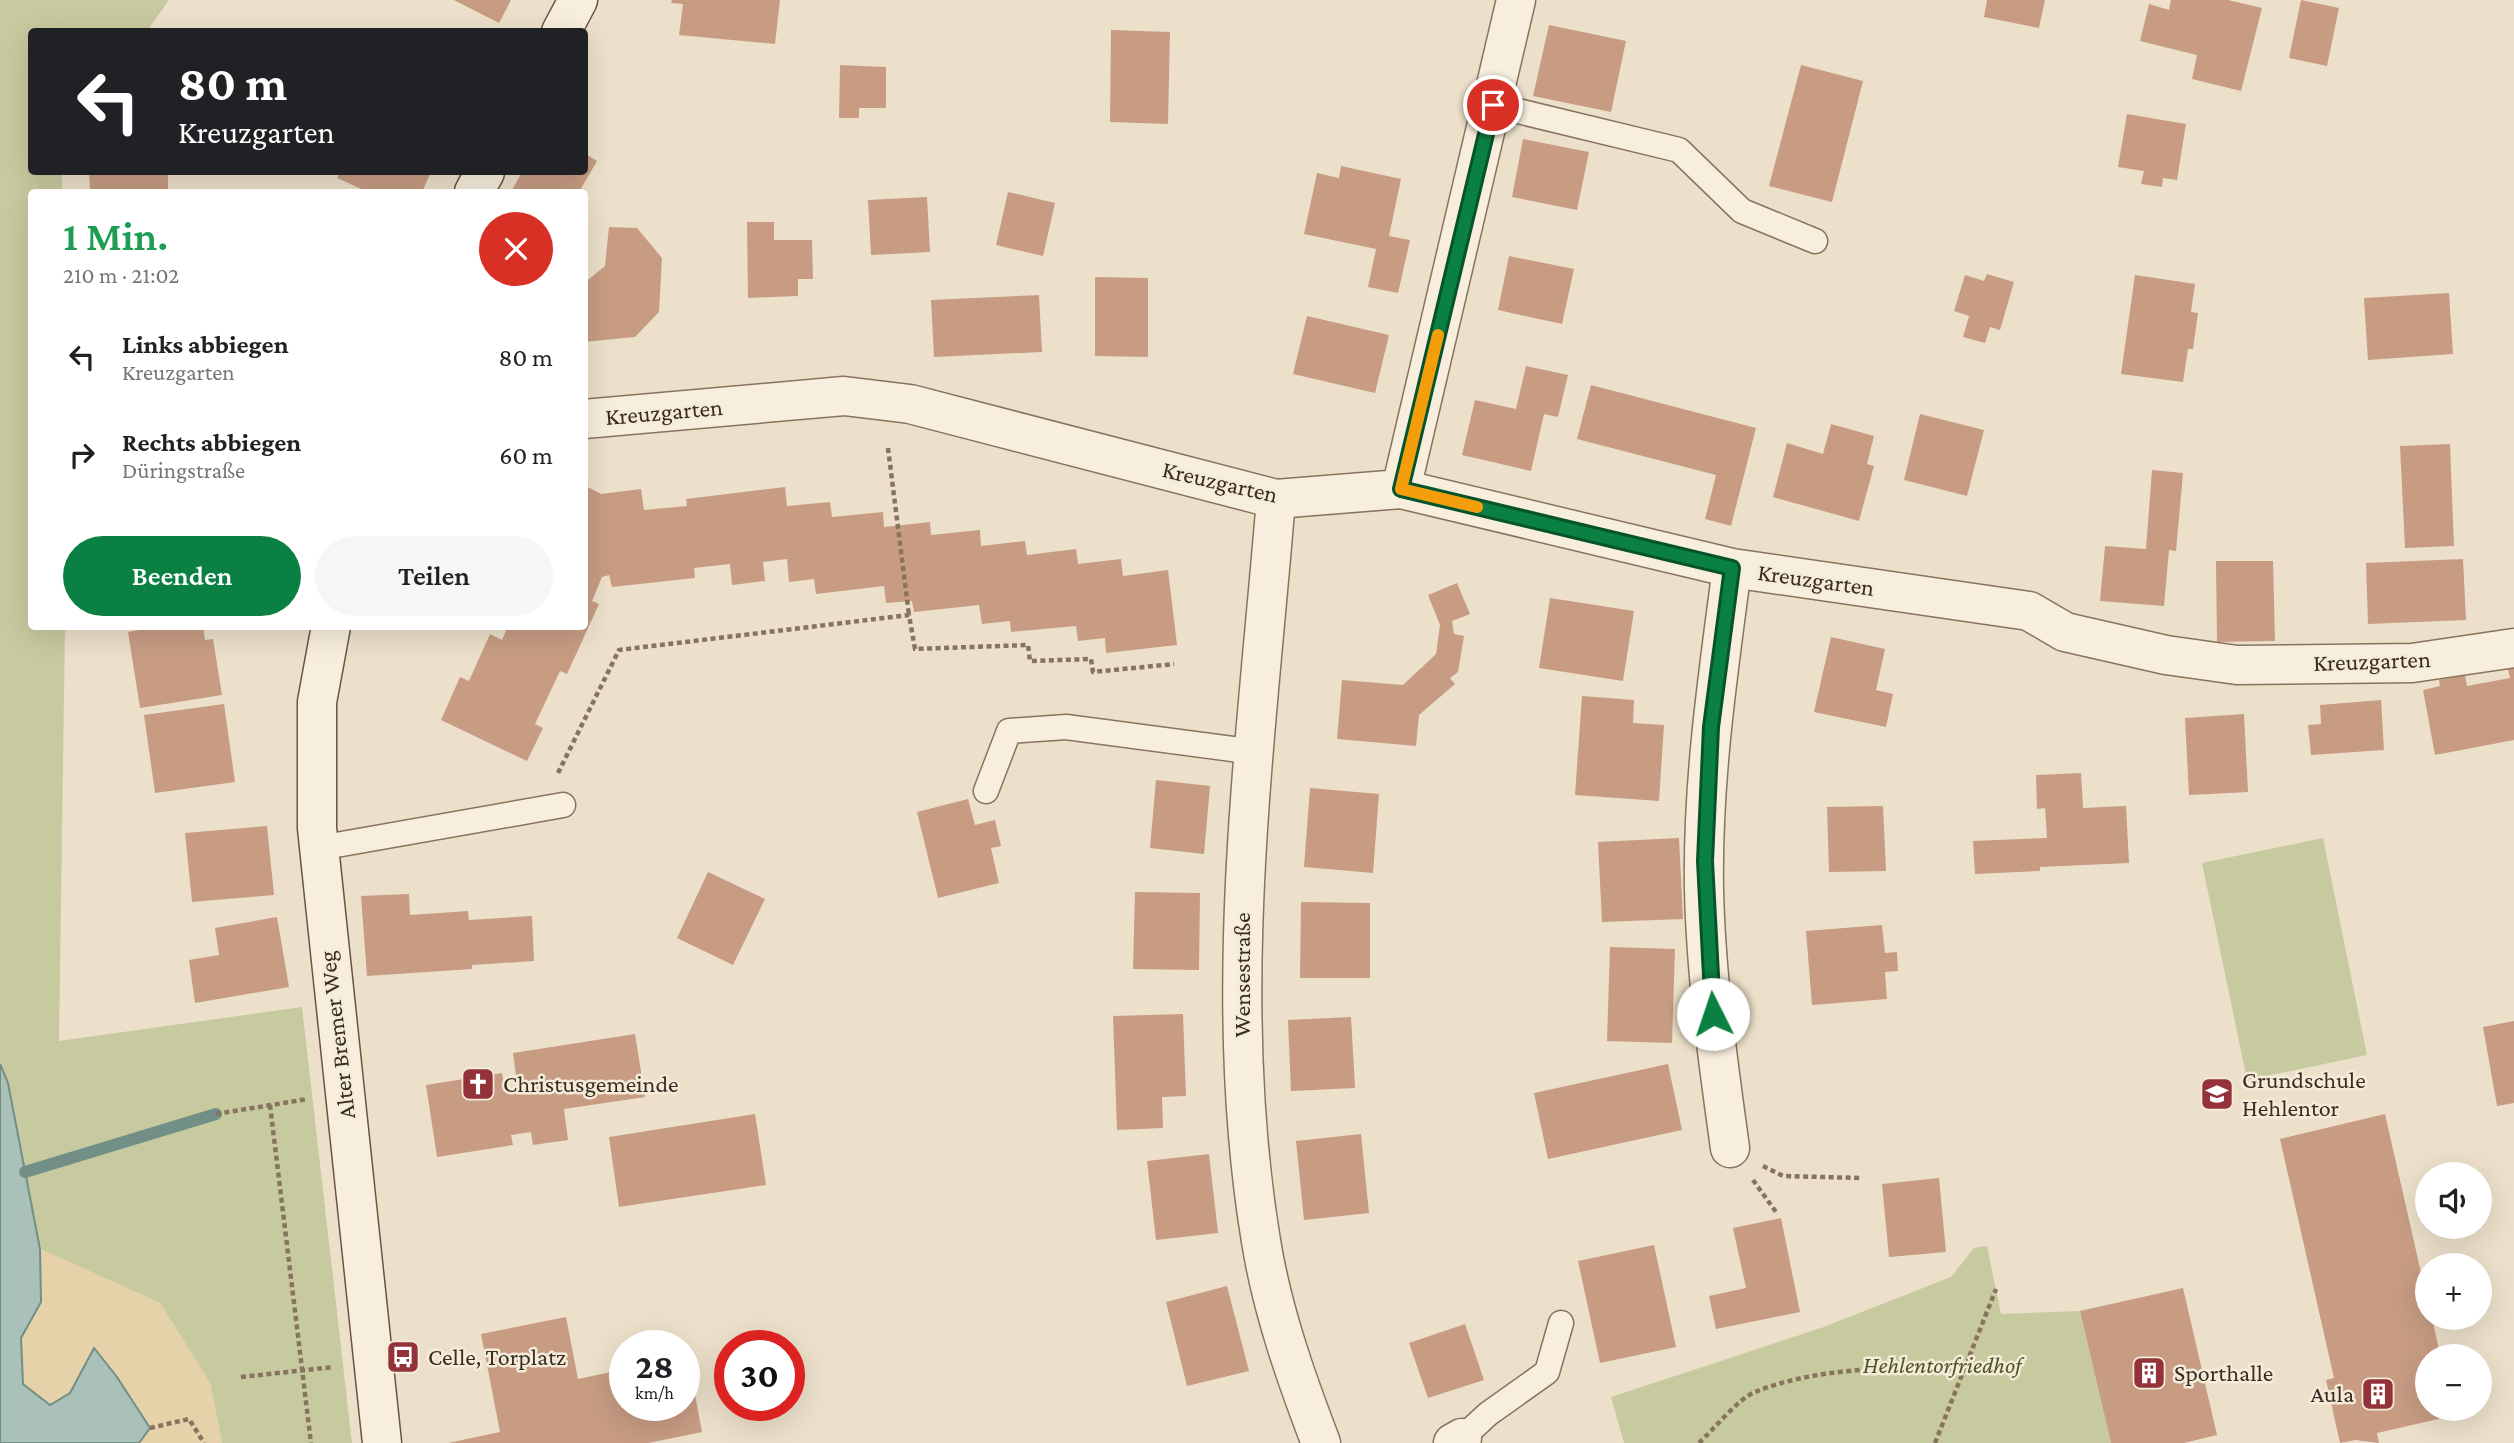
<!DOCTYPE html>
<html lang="de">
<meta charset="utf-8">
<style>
:root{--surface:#fff;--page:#f6f6f6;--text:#202124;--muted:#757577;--accent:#0b8043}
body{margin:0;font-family:"Crimson Pro",serif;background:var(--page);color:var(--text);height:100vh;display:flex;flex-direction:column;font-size:26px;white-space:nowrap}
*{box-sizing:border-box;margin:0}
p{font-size:23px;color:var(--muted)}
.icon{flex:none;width:38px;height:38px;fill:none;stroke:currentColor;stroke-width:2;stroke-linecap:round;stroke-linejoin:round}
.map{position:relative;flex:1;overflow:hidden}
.drawer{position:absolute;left:28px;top:189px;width:560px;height:441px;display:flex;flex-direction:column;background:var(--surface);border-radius:7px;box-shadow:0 7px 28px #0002}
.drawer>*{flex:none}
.top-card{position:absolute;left:28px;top:28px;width:560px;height:147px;border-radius:7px;box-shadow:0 7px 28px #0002;background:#202124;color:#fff;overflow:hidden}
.fabs{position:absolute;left:2415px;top:1162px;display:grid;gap:14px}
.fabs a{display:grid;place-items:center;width:77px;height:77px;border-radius:50%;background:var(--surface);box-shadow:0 7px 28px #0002;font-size:35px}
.speed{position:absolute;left:609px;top:1330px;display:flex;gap:14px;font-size:35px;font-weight:700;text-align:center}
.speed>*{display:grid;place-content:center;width:91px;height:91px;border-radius:50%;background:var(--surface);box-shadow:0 7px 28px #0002;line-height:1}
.speed small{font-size:18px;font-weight:400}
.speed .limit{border:10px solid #d22;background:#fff;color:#111}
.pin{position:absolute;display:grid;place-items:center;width:60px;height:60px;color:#fff;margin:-30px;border:4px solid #fff;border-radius:50%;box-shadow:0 2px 7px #0007}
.me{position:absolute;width:77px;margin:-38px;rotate:356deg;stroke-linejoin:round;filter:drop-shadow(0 0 5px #0008)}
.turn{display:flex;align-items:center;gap:24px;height:147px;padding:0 35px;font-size:32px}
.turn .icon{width:91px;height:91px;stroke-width:2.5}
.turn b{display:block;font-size:49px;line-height:60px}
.round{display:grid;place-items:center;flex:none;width:74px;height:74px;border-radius:37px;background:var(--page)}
.summary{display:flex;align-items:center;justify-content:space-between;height:119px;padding:0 35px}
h1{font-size:42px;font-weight:600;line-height:52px;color:#1e9e55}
.button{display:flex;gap:14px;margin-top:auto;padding:14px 35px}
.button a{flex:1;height:80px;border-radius:42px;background:var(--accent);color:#fff;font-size:28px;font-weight:600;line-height:80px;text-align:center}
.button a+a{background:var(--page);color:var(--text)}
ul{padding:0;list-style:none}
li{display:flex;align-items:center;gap:21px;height:98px;padding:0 35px}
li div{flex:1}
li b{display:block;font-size:26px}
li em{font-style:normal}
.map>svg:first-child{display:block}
.green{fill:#c7ca9e}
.sand{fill:#e5d2a9}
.water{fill:#aac1b9;stroke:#718f86;stroke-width:2}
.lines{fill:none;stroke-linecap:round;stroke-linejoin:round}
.stream{stroke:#718f86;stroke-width:12}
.building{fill:#c79c83}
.lane-casing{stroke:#88735f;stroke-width:27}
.street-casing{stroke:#88735f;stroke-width:41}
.secondary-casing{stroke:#6a5442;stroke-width:41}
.path{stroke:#88735f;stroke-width:4.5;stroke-dasharray:5 3.5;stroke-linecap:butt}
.lane{stroke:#f7eedd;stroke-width:24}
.street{stroke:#f7eedd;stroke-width:38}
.secondary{stroke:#f7eedd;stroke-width:38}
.route-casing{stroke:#07532c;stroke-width:18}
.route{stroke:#0b8043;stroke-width:12}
.slow{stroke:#f59e0b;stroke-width:12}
.labels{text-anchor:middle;stroke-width:5;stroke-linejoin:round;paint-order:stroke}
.street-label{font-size:24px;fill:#392c22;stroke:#f4ebd9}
.poi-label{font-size:24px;fill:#392c22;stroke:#f4ebd9;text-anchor:start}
.park-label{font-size:24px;font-style:italic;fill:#4c542a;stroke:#f4ebd9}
</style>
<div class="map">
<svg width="2514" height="1443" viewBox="0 0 2514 1443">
<rect width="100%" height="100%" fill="#ece0ca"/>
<!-- green -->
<path class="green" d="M0 0H169L147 31 32 32V172H62V192H32V626L65 627 59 1041 302 1007 352 1443H222L210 1383 160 1303 40 1249 8 1083 0 1062Z
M2323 838 2367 1055 2247 1080 2202 863Z
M1987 1246 2001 1314 2080 1311 2111 1443H1624L1611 1397 1821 1328 1951 1277 1974 1248Z"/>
<!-- sand -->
<path class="sand" d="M40 1249 160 1303 210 1383 222 1443H139L149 1428 117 1377 94 1349 70 1393 50 1405 23 1384 21 1338 41 1302Z"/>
<!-- water -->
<path class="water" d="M0 1064 8 1083 40 1249 41 1302 21 1338 23 1384 50 1405 70 1393 94 1348 117 1377 150 1428 139 1443H0Z"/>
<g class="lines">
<!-- stream -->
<path class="stream" d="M25 1172 216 1114"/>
</g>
<!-- building -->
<path class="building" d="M454 0H511L499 23Z
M672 0H780L775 44 679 35 683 4 671 3Z
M1987 0H2045L2039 28 1984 17Z
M2171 0H2228L2262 8 2241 91 2192 79 2197 55 2140 41 2149 4 2169 10Z
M2301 0 2339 8 2327 66 2289 58Z
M1549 25 1626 41 1611 112 1533 96Z
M1111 30 1170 32 1168 124 1110 122Z
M840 65 886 67V108H859V118H839Z
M1801 65 1863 81 1832 202 1769 186Z
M2127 114 2186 124 2177 180 2163 178 2162 187 2141 184 2144 171 2118 167Z
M1523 139 1589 152 1577 210 1512 197Z
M584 153 597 161 579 192H511L522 172H584Z
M1341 166 1401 179 1389 236 1410 240 1398 293 1368 287 1376 249 1304 234 1317 173 1339 178Z
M89 172H168V192H90Z
M340 172H431L422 192H368L337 178Z
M1008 192 1055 203 1043 256 996 245Z
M927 197 930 252 871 255 868 200Z
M747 222H774V240H812L813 279H798V296L748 298Z
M609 227 637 228 662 258 659 312 635 337 584 342V283L605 266Z
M1509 256 1574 269 1562 324 1498 310Z
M1987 274 2014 282 2000 330 1990 327 1985 343 1963 337 1969 316 1954 311 1965 275 1984 281Z
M2135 275 2195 284 2191 312 2198 313 2193 349H2188L2183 382 2121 374Z
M1095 277 1148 278V357L1095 356Z
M2449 293 2453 354 2368 360 2364 298Z
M1039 295 1042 352 934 357 931 300Z
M1307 316 1389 335 1375 393 1293 374Z
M1526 366 1568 375 1558 417 1544 414 1531 471 1462 455 1475 400 1516 409Z
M1591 385 1756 428 1731 526 1705 519 1716 475 1577 439Z
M1920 414 1984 430 1967 496 1904 480Z
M1831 424 1874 436 1867 464 1874 466 1859 521 1773 497 1787 443 1823 454Z
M2450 444 2454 546 2405 548 2400 446Z
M2152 470 2183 473 2176 551 2169 550 2164 606 2100 601 2105 546 2146 549Z
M584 485 601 494 641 489 644 510 687 506 686 499 785 487 787 506 830 502 832 517 883 512 884 527 930 522 931 535 980 530 981 546 1025 541 1027 555 1076 549 1078 564 1121 559 1123 576 1168 570 1177 645 1106 653 1105 638 1078 641 1076 626 1011 632 1010 621 982 624 979 605 914 612 912 601 886 603 884 586 816 594 814 579 789 582 787 559 763 562 765 581 732 585 730 564 694 568 695 578 612 587 609 575 602 577 592 601 599 604 567 674 560 671 535 724 543 728 527 761 441 720 460 677 469 681 490 634 502 640 508 626H584Z
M2463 559 2466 620 2368 624 2366 563Z
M2216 561H2273L2275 641 2217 642Z
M1457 583 1470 614 1452 621 1454 634 1464 636 1458 672 1450 678 1455 684 1419 715 1416 746 1337 739 1342 680 1403 685 1436 654 1440 625 1428 595Z
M1550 598 1634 611 1623 681 1539 668Z
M161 626H203L205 640 213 639 222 695 140 708 128 632Z
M1831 637 1885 649 1876 690 1893 694 1886 727 1814 712Z
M2514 668V740L2435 755 2423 690 2440 686 2439 680 2465 675 2467 686 2510 678 2508 669Z
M1582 696 1634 700 1633 723 1664 725 1659 801 1575 795Z
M2381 700 2384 750 2311 755 2308 725 2321 724 2320 705Z
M224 704 235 782 155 793 144 715Z
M2244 714 2248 792 2189 795 2185 718Z
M2081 773 2083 808 2126 806 2129 863 2040 867V871L1975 874 1973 841 2047 838 2045 808 2037 809 2036 775Z
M1156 780 1210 786 1204 854 1150 848Z
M1310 788 1379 794 1373 873 1304 867Z
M968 799 975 825 995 820 1001 846 991 848 999 883 938 898 917 812Z
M1883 806 1886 871 1829 872 1827 807Z
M267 826 274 895 192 902 185 833Z
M1679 838 1683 919 1602 922 1598 842Z
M708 872 765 899 733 965 677 938Z
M1135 892 1200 893 1199 970 1133 969Z
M409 894 410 915 468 911 469 920 532 916 534 961 472 965V969L367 976 361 896Z
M1301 902 1370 903V978H1300Z
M277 917 289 987 195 1003 189 960 219 955 215 928Z
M1882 925 1885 953 1897 952 1898 971 1885 972 1887 999 1812 1005 1806 931Z
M1610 947 1675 949 1672 1043 1607 1041Z
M1183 1014 1186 1096 1162 1097 1163 1128 1117 1130 1113 1016Z
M1351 1017 1355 1088 1291 1091 1288 1020Z
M2514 1021V1103L2497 1106 2483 1027Z
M635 1034 645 1097 564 1109 568 1140 533 1145 531 1132 511 1135 513 1145 437 1157 426 1085 502 1073 505 1092 518 1090 513 1053Z
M1668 1064 1682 1130 1548 1159 1534 1093Z
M755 1114 766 1185 619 1207 609 1137Z
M2385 1114 2427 1299V1318H2432L2440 1354 2458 1349 2460 1356H2427V1409H2473V1411L2377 1433 2379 1443 2355 1440 2340 1443 2326 1380 2334 1378 2280 1139Z
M1361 1134 1369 1213 1304 1220 1296 1141Z
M1209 1154 1218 1233 1156 1240 1147 1161Z
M1939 1178 1946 1252 1889 1257 1882 1184Z
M1781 1218 1800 1312 1716 1329 1709 1296 1746 1288 1733 1228Z
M1654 1245 1676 1347 1600 1363 1578 1261Z
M1227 1286 1249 1371 1187 1386 1166 1302Z
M2183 1288 2217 1435 2184 1443H2111L2080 1311Z
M566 1317 578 1379 625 1369V1405H684V1358L688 1357 702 1432 648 1443H448L500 1432 481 1334Z
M1465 1324 1484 1380 1428 1398 1409 1343Z"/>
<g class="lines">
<defs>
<path id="lane" d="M1493 105 1679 150 1742 211 1815 241
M986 791 1009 731 1066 727 1255 752
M319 848 563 805
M1462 1438 1488 1414 1547 1372 1561 1323"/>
<path id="street" d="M584 419 844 396 910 404 1276 499 1401 489 1732 568 2029 611 2065 632 2166 655 2237 665 2412 663 2514 648
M1401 489 1516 0
M1276 499C1256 746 1220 994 1261 1241 1272 1310 1296 1378 1321 1443
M1730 1148C1718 1062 1706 976 1704 890 1702 782 1718 674 1732 568
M1453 1443 1462 1438"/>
<path id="secondary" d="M561 32 578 0
M474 192 485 172
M331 626 317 702V828L382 1443"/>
</defs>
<!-- lane casing -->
<use href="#lane" class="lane-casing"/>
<!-- street casing -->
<use href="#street" class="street-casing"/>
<!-- secondary casing -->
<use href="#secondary" class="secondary-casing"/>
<!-- path -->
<path class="path" d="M888 448 909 615
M558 773 619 650 909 615 915 649 1028 645 1030 661 1091 659 1093 672 1174 664
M270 1105 311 1443
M216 1114 308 1099
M1763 1166 1783 1176 1861 1178
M1753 1180 1776 1212
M241 1377 334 1367
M150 1428 189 1419 204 1443
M1699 1443C1713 1430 1739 1398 1755 1392 1813 1368 1903 1365 1965 1369
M1935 1443 1996 1289"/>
<!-- lane -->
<use href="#lane" class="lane"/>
<!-- street -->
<use href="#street" class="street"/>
<!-- secondary -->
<use href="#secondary" class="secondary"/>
</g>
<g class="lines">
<defs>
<path id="route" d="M1493 105 1401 489 1732 568 1711 727 1705 861 1713 1014"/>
</defs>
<!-- route casing -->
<use href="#route" class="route-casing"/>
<!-- route -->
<use href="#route" class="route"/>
<!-- slow -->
<path class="slow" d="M1438 335 1401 489 1477 507"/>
</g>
<!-- icons -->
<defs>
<symbol id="church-square" viewBox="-11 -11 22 22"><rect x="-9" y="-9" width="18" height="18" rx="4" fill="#933339" stroke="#f4ebd9"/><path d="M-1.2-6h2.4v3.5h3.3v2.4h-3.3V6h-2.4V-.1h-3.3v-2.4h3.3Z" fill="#fff"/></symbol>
<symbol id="school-square" viewBox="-11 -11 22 22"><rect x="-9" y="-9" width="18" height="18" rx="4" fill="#933339" stroke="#f4ebd9"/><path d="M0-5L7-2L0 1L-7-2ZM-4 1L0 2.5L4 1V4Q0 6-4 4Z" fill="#fff"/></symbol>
<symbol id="bus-square" viewBox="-11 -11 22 22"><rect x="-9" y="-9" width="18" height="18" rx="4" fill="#933339" stroke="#f4ebd9"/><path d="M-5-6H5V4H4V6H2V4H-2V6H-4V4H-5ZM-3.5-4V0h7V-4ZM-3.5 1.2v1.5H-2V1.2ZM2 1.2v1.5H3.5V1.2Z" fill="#fff"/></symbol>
<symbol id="building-square" viewBox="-11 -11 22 22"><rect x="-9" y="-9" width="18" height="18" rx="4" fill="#933339" stroke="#f4ebd9"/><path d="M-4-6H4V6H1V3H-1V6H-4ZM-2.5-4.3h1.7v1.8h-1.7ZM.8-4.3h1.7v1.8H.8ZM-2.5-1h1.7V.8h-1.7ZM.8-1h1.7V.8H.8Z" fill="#fff"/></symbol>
</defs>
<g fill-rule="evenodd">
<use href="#church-square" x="459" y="1065" width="38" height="38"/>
<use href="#school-square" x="2198" y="1075" width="38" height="38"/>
<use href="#bus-square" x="384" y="1338" width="38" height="38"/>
<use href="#building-square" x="2130" y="1354" width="38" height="38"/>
<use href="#building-square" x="2359" y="1375" width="38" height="38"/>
</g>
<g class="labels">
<!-- street labels -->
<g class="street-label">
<text transform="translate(664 412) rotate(-5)" y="8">Kreuzgarten</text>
<text transform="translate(1220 482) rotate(13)" y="8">Kreuzgarten</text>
<text transform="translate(1816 580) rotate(8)" y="8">Kreuzgarten</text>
<text transform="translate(2372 661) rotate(-2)" y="8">Kreuzgarten</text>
<text transform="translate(1242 975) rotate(-90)" y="8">Wensestraße</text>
<text transform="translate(337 1035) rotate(-97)" y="8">Alter Bremer Weg</text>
</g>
<!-- poi labels -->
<g class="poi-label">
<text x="2242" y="1088">Grundschule<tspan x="2242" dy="28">Hehlentor</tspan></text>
<text x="503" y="1092">Christusgemeinde</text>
<text x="428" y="1365">Celle, Torplatz</text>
<text x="2174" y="1381">Sporthalle</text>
<text x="2354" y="1402" text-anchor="end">Aula</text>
</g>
<!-- park labels -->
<g class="park-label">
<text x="1942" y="1373">Hehlentorfriedhof</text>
</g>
</g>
</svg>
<div class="fabs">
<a><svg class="icon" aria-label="sound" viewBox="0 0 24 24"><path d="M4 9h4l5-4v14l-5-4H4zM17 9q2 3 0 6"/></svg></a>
<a>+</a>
<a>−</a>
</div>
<div class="speed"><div>28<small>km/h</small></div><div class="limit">30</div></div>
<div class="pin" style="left:1493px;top:105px;background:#d93025"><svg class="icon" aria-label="arrive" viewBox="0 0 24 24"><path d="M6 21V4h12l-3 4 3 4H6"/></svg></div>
<svg class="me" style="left:1713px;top:1014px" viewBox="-20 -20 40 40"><circle r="19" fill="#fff"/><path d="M0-13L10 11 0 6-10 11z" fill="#0b8043"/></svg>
<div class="top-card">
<div class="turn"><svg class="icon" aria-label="left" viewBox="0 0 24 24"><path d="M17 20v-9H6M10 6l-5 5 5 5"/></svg><div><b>80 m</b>Kreuzgarten</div></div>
</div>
<section class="drawer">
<div class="summary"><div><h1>1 Min.</h1><p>210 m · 21:02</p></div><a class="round" style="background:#d93025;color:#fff"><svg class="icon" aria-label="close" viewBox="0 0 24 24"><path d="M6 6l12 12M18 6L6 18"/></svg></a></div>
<ul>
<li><svg class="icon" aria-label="left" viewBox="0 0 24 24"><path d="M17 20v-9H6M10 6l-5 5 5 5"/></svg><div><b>Links abbiegen</b><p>Kreuzgarten</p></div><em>80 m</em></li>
<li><svg class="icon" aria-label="right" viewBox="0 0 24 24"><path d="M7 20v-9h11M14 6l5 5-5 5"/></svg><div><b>Rechts abbiegen</b><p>Düringstraße</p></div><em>60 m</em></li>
</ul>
<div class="button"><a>Beenden</a><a>Teilen</a></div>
</section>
</div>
